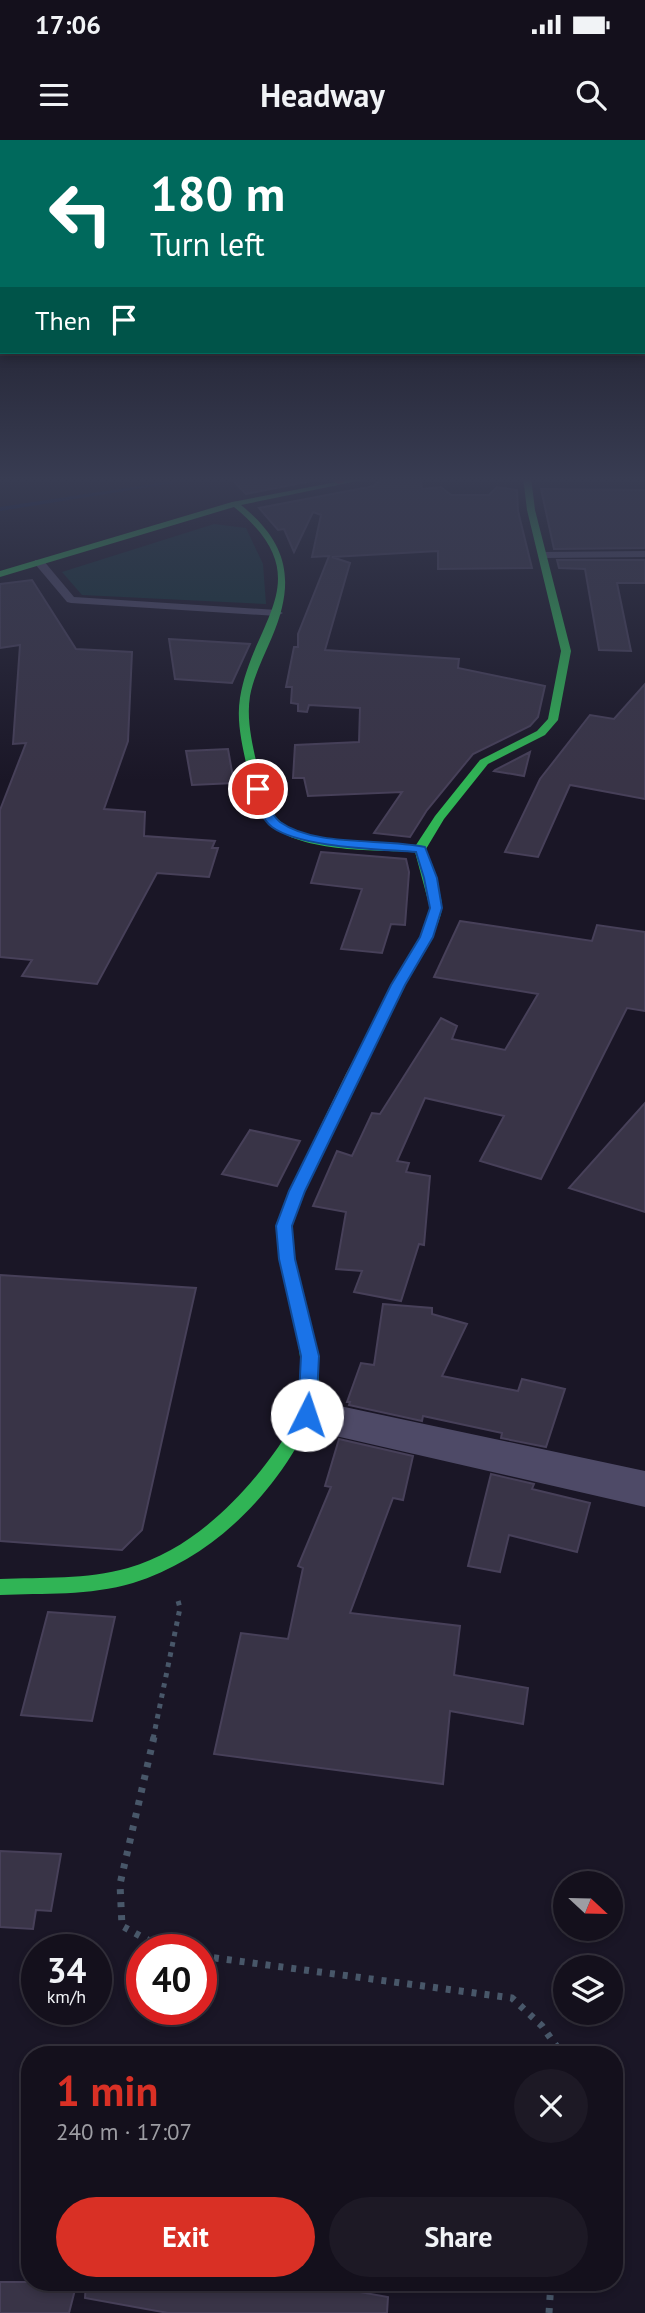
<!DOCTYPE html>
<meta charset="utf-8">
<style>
:root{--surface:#14101c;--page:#1d1925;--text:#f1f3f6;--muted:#9d9da3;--line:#33303b;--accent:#d93025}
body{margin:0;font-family:"PT Sans",sans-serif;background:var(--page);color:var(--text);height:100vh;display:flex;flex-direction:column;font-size:26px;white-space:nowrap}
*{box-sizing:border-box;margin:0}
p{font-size:23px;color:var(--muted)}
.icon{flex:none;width:38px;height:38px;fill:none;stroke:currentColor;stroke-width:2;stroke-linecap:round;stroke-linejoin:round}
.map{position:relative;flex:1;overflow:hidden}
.drawer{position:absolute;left:21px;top:1906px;width:602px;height:245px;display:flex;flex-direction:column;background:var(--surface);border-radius:28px;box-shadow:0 4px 10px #0003,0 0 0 2px var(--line)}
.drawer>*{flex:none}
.hud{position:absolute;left:0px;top:0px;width:646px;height:214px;box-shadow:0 4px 10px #0003,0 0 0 2px var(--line);background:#00695c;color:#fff;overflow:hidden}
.needle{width:46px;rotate:112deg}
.fabs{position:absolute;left:553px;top:1731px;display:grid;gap:14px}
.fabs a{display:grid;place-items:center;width:70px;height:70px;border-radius:50%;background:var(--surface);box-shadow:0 4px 10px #0003,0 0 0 2px var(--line);font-size:35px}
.speed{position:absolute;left:21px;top:1794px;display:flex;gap:14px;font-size:35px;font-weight:700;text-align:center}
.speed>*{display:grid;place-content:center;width:91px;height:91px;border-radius:50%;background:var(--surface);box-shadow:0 4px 10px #0003,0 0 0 2px var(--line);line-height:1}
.speed small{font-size:18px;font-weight:400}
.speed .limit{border:10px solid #d22;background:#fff;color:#111}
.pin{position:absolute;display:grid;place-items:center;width:60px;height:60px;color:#fff;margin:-30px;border:4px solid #fff;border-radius:50%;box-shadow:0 2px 7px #0007}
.me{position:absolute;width:77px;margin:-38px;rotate:4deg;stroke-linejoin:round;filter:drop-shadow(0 0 5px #0008)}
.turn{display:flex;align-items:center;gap:24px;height:147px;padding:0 35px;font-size:32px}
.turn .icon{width:91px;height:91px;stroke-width:2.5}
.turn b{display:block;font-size:49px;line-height:60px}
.then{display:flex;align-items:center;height:66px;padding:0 35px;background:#0003;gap:14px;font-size:26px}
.round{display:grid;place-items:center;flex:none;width:74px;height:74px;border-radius:37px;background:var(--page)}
.head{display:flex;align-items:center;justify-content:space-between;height:119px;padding:0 35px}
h1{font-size:42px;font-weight:700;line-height:52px;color:var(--accent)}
.cta{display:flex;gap:14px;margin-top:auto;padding:14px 35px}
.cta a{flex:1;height:80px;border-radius:42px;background:var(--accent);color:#fff;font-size:28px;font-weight:700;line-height:80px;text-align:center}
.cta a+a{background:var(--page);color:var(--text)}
.status{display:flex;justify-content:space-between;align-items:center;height:49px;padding:0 35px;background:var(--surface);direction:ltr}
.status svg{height:19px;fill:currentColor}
header{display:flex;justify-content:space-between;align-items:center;height:91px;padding:0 35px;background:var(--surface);font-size:32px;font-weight:700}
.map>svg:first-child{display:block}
.green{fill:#123236}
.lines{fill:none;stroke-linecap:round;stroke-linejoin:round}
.stream{fill:#07194c;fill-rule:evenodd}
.building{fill:#393447;stroke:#474059;stroke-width:2}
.path-far1{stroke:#485769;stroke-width:5;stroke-dasharray:4.5 6;stroke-linecap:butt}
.path{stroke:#485769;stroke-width:7;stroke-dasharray:5 8;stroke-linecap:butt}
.lane{fill:#4e4a67;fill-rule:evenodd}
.street{fill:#4e4a67;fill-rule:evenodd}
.fast{fill:#30b455;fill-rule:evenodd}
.slow{fill:#ff9f0a;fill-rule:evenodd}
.jam{fill:#e5322d;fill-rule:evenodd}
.route{fill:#1a73e8;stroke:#114b97;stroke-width:2}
</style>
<div class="status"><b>17:06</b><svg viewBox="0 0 49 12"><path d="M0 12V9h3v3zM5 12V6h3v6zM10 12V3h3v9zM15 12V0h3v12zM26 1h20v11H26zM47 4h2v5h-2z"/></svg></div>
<header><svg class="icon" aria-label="menu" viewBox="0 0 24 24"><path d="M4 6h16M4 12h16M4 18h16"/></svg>Headway<svg class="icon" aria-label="search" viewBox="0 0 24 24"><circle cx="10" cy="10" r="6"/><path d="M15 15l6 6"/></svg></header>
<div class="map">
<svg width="645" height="2173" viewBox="0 0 645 2173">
<rect width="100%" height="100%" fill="#1a1626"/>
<!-- green -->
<path class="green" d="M214 384 246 388 263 424 266 464 82 455 62 432Z"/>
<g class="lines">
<!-- stream -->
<path class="stream" d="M199 337H212L0 371V367Z"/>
</g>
<!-- building -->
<path class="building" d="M229 337H320L321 339 246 354Z
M384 337H421L422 349 441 347 451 355H489L497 347 517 350 518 371 532 428 438 429V411L332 417 350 423 325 510 459 519 458 528 545 546 538 577 530 586 473 614 427 670 410 697 374 693 402 652 308 656 304 638H293L295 605 359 602 360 568 309 565 307 572 298 571V564L291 563 292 547H286L294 507H298V494L329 416 312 417 321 375 313 372 294 412 284 389 278 390 259 368 374 346Z
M541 349 645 350V408L554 409Z
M557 420H645V443H617L631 511 599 510 585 429 559 428Z
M32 440 76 509 132 512 128 601 104 669 145 672 144 696 215 701 212 708H218L209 737 157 733 97 844 22 836 32 820 0 817V670L26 603 13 604 20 505 0 508V444Z
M169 499 250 504 232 543 175 539Z
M645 544V659L570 645 538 717 505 712 540 639 590 575 614 579Z
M228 609 234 643 192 645 186 611Z
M530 612 524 636 494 631 495 630Z
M321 712 406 719 409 732 405 785 391 784 382 813 341 809 362 749 311 743Z
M460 781 592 801 597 785 645 792V871L627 868 541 1039 480 1021 504 976 425 958 397 1021 409 1023 406 1032 430 1036 424 1105 419 1104 401 1161 354 1152 362 1131 336 1129 346 1072 313 1066 337 1011 352 1016 372 973 380 974 441 878 457 886 452 899 505 910 538 854 434 837Z
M645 963V1072L569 1048Z
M250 990 300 1001 277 1046 222 1034Z
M0 1135 196 1148 142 1390 122 1410 0 1401Z
M383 1164 432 1168V1174L467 1184 442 1236 518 1251 522 1239 565 1249 546 1307 501 1298 502 1293 423 1276 422 1281 349 1265 350 1262H347L361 1223 374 1225Z
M339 1299 413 1316 403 1360 393 1358 350 1473 460 1486 454 1535 528 1548 523 1584 450 1571 443 1644 214 1614 241 1493 288 1499 303 1428 298 1426 331 1347 325 1346Z
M491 1334 534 1344 532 1349 590 1363 577 1412 509 1395 500 1432 468 1426Z
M48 1472 115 1477 92 1581 21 1575Z
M0 1711 61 1714 51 1771 36 1770 33 1789 0 1787Z
M0 2142H77L69 2173H0Z
M86 2142H304L388 2157 387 2173H168L85 2158Z"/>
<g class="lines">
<!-- path-far1 -->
<path class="path-far1" d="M153 1599 180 1468 177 1457"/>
<!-- path -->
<path class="path" d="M154 1597 120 1744 122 1786 166 1810
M201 1816 512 1858 542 1886 562 1914
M549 2173 551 2142"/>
<!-- lane -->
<path class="lane" d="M645 411V417L543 418 538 415 543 412Z
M35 420H43L74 457 277 470 283 473 277 476 71 463 67 462 35 424Z"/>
<!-- street -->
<path class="street" d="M307 1259 645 1331V1367L292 1286 285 1275 292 1264Z"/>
<!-- fast -->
<path class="fast" d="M362 337H377L241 365C288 403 296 441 272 497 264 516 254 535 250 556 246 581 253 606 258 630 262 645 264 662 274 675 299 707 379 703 416 705L435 676 480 620 537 591 548 579 561 511 527 370 523 337H531L535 370 571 511 558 580 545 595 488 624 444 679 426 709C430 725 442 752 442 767 442 781 418 830 407 834L401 830 420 797 430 768 415 712C375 710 295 713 267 681 255 667 251 649 248 632 243 608 236 583 240 558 253 479 322 439 234 367L0 437V431L232 362Z
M299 1162 307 1168C315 1201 324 1239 316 1274 313 1286 304 1296 297 1306 260 1369 203 1421 133 1443 89 1456 44 1453 0 1455V1439C43 1437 86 1440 128 1428 191 1410 242 1359 279 1306 285 1296 295 1285 298 1274 307 1240 298 1201 291 1168Z"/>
<!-- slow -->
<path class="slow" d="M407 826 413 830 360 934 305 1051 292 1086 295 1119 307 1168 305 1172H293L279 1119 276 1086 289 1051 346 934 401 830Z"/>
<!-- jam -->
<path class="jam" d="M328 337H337L345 342 338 344Z"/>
</g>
<!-- sky -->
<linearGradient id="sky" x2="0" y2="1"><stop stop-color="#0e0c15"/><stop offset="0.53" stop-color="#383c52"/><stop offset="1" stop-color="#383c52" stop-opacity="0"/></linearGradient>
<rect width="645" height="641" fill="url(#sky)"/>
<!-- route -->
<path class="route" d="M258 646 263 649C267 660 271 675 280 682 315 707 383 698 425 707L437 738 442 768 433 797 405 845 305 1051 292 1086 295 1119 319 1216 316 1275 313 1280H300L298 1275 301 1216 279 1119 276 1086 289 1051 391 845 420 797 430 768 424 738 416 712C379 709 301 708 272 687 261 679 256 661 252 649Z"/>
</svg>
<div class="fabs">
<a><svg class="needle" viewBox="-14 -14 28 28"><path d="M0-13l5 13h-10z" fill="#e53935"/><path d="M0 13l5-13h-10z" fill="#9d9da3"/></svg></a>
<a><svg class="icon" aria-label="layers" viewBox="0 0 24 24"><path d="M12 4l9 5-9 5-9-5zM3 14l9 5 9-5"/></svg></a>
</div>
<div class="speed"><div>34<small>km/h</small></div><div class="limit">40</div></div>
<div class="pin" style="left:258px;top:649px;background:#d93025"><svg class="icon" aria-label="arrive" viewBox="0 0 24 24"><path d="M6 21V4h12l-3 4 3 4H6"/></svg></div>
<svg class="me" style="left:307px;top:1275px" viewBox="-20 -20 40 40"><circle r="19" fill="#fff"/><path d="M0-13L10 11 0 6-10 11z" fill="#1a73e8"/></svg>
<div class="hud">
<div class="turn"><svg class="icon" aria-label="left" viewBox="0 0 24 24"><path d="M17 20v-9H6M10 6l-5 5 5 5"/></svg><div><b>180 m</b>Turn left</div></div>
<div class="then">Then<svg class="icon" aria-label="arrive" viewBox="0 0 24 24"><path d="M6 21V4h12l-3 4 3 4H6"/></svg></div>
</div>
<section class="drawer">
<div class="head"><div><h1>1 min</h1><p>240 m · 17:07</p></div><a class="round"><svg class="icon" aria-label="close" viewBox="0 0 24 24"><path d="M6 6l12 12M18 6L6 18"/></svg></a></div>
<div class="cta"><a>Exit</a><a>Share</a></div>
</section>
</div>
